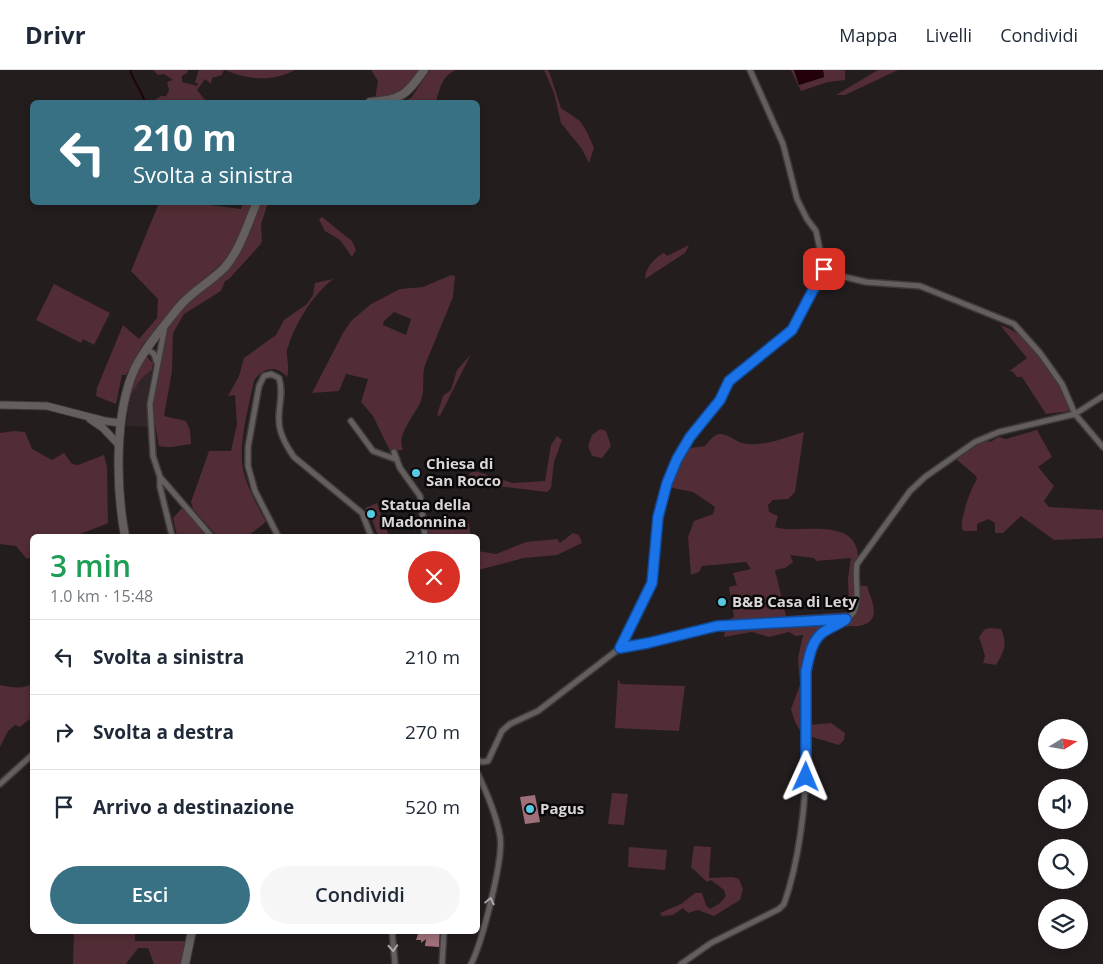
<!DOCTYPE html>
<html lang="it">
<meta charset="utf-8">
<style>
:root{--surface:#fff;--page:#f6f6f7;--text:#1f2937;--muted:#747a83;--line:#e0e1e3;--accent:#397184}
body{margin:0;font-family:"Open Sans",sans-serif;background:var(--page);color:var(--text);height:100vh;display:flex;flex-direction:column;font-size:19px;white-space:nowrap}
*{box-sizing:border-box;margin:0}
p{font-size:16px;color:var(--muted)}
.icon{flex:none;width:28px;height:28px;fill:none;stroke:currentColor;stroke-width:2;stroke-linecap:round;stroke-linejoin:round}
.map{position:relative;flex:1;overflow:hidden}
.side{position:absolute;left:30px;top:464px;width:450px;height:400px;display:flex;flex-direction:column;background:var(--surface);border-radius:8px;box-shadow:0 2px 8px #0003}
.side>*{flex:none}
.banner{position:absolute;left:30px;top:30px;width:450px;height:105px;border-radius:8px;box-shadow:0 2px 8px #0003;background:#397184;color:#fff;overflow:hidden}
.needle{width:32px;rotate:79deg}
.fabs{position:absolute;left:1038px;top:649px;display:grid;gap:10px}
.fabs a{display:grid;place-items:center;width:50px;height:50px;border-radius:50%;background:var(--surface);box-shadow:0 2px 8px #0003;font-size:25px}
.pin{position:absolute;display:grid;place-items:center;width:42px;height:42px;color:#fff;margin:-21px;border-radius:10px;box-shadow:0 2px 8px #0006}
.me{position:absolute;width:55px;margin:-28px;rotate:1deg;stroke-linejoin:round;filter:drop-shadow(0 0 4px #0008)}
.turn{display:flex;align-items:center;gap:18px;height:105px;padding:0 20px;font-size:22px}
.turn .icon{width:65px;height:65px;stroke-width:2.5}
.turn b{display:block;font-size:35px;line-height:42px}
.round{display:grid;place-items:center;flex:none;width:52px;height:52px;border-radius:26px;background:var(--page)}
.overview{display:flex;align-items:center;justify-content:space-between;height:85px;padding:0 20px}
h1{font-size:30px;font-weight:600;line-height:38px;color:#1e9e55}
.action{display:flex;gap:10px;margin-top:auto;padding:10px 20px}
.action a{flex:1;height:58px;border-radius:30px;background:var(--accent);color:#fff;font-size:20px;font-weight:600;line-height:58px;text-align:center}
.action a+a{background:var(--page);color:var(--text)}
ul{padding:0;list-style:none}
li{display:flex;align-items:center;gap:15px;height:75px;padding:0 20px;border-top:1px solid var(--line)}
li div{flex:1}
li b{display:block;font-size:19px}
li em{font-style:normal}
header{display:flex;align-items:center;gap:30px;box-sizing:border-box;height:70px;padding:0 25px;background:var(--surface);border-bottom:1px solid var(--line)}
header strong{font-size:24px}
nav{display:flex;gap:28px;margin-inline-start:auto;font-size:18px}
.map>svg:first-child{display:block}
.built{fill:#302528}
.green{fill:#522d35;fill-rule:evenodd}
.water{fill:#22010b}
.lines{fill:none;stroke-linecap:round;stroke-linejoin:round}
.stream{stroke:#22010b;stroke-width:2}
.building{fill:#9f707a}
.minor-casing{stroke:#3e3a3a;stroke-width:8}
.tertiary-casing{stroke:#3e3a3a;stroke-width:9}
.secondary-casing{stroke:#3e3a3a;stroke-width:10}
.minor{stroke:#655e5f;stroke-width:5}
.tertiary{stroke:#655e5f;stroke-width:7}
.secondary{stroke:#655e5f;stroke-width:8}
.oneway{stroke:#aca7a8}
.route-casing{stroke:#114b97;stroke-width:12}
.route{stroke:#1a73e8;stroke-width:9}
.poi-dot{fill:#58c9e3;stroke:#0b0809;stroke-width:2}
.labels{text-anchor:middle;stroke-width:5;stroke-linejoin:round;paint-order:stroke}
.poi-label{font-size:15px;font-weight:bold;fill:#dbd7d8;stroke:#0b0809;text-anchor:start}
</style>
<header>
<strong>Drivr</strong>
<nav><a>Mappa</a><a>Livelli</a><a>Condividi</a></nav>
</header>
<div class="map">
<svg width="1103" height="894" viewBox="0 0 1103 894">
<rect width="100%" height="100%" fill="#231d1e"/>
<!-- built -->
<path class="built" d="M152 300 147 327V357L126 356 129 335 134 319 143 306Z"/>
<!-- green -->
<path class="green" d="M153 0H188L187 3 182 6V12L197 16 198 14 195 12 199 0H224L222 5 212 8 211 14 205 9 197 20 205 30 203 32H151L161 26H166L169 20 167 12 173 10 164 4 158 5Z
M225 0H295C273 12 247 10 225 0Z
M371 0H421L395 28 375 29 378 11Z
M430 0H456C442 6 440 18 436 32H402L411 28Z
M544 0H548L550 4 561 38 580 51 587 62 594 78 589 93 582 79 561 53 554 23Z
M791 0H794L799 15 824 7 823 0H845V10L828 12 801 21Z
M878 0H898L845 25H836Z
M159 133H195L241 139 243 133H253L233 179 224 191 190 222 143 274 126 305H122L116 334 96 326 97 318 123 255 139 269 157 248 158 229 131 201Z
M260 133H268L261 154 262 171 260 175 229 209 225 211 221 221 184 244 173 263 172 301 164 346 186 351 190 360 191 374C181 375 170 379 159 376L152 338 168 256 179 241 219 208 235 189 244 174Z
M322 147 352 171 356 180 352 187 340 170 325 161 319 149Z
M689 175 685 183 645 209C645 198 655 187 664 183L667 186Z
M451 205 455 206 453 227 425 295C421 309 426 320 420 333 414 346 396 365 403 380L390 381 373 346 361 332 368 309 346 304 339 321 312 323 343 263 351 251 371 234 400 219 423 217ZM394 242 411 249 406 265 383 255 384 251Z
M333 209C311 227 295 253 287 280 286 286 290 297 287 307 276 294 262 298 254 311 249 336 238 374 243 399 247 418 257 435 266 452L248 466H217L193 439 191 432 209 381H231L237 354 235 325 228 326 239 306 244 288 276 265 284 250 307 234 313 225 315 213Z
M54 214 110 243 94 275 83 269 81 273 36 250Z
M1000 255C1035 266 1058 309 1071 341L1046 344 1022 307H1017L1012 301 1008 302 1027 288Z
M471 284 440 346 437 345 443 326 451 320 457 300Z
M147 287 153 293 152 300C138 309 131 322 128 338L126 337 129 321 143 288Z
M600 359 606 361 611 376 602 388 592 386 588 376 592 365Z
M1037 360 1052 387 1038 397 1054 416 1044 431 1049 437 1103 440V468L1054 470 1021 446 1003 463H995V453L988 449 977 454V461H964L962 459C960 450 971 416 977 410L976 406 956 389 984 370 990 372 999 367 1006 369Z
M14 361 25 362 32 379 52 390 64 383 72 394 78 395 104 385 107 397 108 453 76 466H32V486L27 489 16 476 0 474V363Z
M804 362 795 422 788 429 773 430 768 435 769 442 778 446 775 457C795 465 856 445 858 486 858 496 853 506 854 516H867C871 530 884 551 859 556 854 557 851 555 847 557L843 554 825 560C825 571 818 575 815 585 809 607 811 632 810 655L831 653 845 663 844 670 839 675 802 664 795 652 791 639 800 615 798 588 803 565 796 566 789 562 769 567 752 562 724 567 727 551 734 547 729 517 737 515 733 503 751 499 746 492 702 496 699 502 691 505 688 467 694 451 713 444 715 437 693 422 668 417 679 391 691 378 705 376C709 371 714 364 720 364 728 364 735 371 742 373 762 378 786 367 804 362ZM790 485 814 488 816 491 851 488 848 508 849 542 786 546 775 500 785 498 793 492Z
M557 366 562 370 554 392 551 418 547 422 480 414 472 412 468 408 470 403 475 401 513 413 545 411 551 375Z
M377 433 389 466H378L370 444 365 438Z
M182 438 185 441 206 466H177L173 448Z
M468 450 471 466H426L425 453Z
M573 463 579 465 582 473 557 485 524 488 478 500V481L496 484 526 472 557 469 560 473Z
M991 558 1001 559C1008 573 1004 583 996 595L983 593 985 586 979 567 985 559Z
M618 609 621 614 685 616 679 661 615 658Z
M32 613V647L20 657 15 655 8 661 0 677V615C9 617 25 620 32 613Z
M612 723 628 724 624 755 608 754Z
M694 776 711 777 709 808 733 807 739 809 743 819 740 830 714 846 698 840 688 843 683 838 673 845 662 846 660 843 681 834 695 823H702L706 835 710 839 720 833 726 826 724 820 711 810 707 812 691 797Z
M629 777 667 780 665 800 628 797Z
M74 861H135V871H185L187 861H191L184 894H154L148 878H138L126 894H73Z"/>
<!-- water -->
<path class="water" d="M794 0H823L824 7 799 15Z"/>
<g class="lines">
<!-- stream -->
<path class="stream" d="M130 0C134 12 141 20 145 32"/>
</g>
<!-- building -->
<path class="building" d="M535 725 540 752 525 754 520 727Z
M419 861H440L439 877 425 876 426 869 421 873V870H416Z"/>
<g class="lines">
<defs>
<path id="minor" d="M750 0 783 74 797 129 807 149 816 161 824 199 832 204 866 212 920 216 1014 254 1040 283 1062 314 1075 344 1103 326
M165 256 150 334 153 386 160 407 211 466
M147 279 154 284 157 293
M351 351 373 381 395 389
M394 382 400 398 420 426 425 466
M160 408V417L172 466
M278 466 255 421 248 396V377L259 316 264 306 271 304 279 308C284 323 278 337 279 351 279 364 287 377 294 387L362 443 371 466
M620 578 648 573 717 556 846 549
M478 690 482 692 488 691 502 661 510 654 538 641 620 578 652 513 658 447 667 413 677 389 690 367 720 330 729 311 792 260 824 199
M0 714 32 685
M392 861 395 894
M442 894 444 861
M471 894C482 873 504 788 500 766 496 744 487 724 478 704
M681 894 711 873 779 839 784 834C799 792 806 734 806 689 806 659 801 627 807 598 811 578 816 565 835 556 841 553 849 549 853 543 861 531 854 508 857 494L910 421 925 407 975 372 999 362 1075 344 1103 377"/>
<path id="tertiary" d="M0 335 47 336 105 351 120 353
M90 349 103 358 119 375"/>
<path id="secondary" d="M370 32C401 30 407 25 424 0
M125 466C116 418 114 343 135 298 146 276 164 256 179 237 192 221 211 212 225 197 240 180 248 153 257 132
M185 894 192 861"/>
</defs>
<!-- minor casing -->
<use href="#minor" class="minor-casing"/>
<!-- tertiary casing -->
<use href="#tertiary" class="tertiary-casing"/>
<!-- secondary casing -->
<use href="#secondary" class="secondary-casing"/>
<!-- minor -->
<use href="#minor" class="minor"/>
<!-- tertiary -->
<use href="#tertiary" class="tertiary"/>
<!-- secondary -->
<use href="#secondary" class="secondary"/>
</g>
<!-- one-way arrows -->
<defs><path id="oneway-chevron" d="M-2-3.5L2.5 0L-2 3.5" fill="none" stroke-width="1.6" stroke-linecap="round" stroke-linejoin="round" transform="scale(1.25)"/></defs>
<g class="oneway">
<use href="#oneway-chevron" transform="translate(490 831) rotate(-78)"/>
<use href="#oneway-chevron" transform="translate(393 878) rotate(87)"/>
</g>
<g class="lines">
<defs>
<path id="route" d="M806 707V601C809 588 811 573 821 564 829 557 839 555 846 549L717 556 648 573 620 578 652 513 658 447 667 413 677 389 690 367 720 330 729 311 792 260 824 199"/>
</defs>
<!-- route casing -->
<use href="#route" class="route-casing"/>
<!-- route -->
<use href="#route" class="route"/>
</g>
<!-- markers -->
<g class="poi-dot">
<circle cx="416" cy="403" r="5"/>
<circle cx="371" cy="444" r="5"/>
<circle cx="722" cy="532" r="5"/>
<circle cx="530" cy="739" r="5"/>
</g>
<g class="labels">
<!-- poi labels -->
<g class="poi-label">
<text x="426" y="399">Chiesa di<tspan x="426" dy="17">San Rocco</tspan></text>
<text x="381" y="440">Statua della<tspan x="381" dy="17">Madonnina</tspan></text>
<text x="732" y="537">B&amp;B Casa di Lety</text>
<text x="540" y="744">Pagus</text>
</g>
</g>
</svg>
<div class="fabs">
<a><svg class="needle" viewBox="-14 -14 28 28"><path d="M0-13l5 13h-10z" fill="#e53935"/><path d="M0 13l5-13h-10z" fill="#747a83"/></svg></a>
<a><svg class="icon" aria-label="sound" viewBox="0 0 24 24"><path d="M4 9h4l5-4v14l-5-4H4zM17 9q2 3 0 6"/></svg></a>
<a><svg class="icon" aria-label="search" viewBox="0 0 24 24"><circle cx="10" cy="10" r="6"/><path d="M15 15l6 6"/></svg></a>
<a><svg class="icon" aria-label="layers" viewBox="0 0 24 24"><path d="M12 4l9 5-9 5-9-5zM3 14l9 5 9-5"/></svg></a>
</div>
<div class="pin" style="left:824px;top:199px;background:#d93025"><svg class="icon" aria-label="arrive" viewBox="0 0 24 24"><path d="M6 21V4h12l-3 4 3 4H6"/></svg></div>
<svg class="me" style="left:806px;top:707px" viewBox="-20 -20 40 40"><path d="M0-17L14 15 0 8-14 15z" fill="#1a73e8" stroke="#fff" stroke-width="4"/></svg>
<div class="banner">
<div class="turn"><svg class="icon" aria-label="left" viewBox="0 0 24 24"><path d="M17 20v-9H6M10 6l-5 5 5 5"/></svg><div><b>210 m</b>Svolta a sinistra</div></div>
</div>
<section class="side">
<div class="overview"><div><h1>3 min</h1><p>1.0 km · 15:48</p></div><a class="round" style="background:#d93025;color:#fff"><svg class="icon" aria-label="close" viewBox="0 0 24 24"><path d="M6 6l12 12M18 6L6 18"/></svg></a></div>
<ul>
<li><svg class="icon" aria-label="left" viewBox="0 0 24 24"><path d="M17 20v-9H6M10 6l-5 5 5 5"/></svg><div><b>Svolta a sinistra</b></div><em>210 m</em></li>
<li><svg class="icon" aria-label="right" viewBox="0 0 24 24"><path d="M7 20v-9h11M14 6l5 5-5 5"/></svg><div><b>Svolta a destra</b></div><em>270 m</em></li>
<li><svg class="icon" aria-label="arrive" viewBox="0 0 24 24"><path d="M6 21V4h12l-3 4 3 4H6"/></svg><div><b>Arrivo a destinazione</b></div><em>520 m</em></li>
</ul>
<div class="action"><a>Esci</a><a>Condividi</a></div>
</section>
</div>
